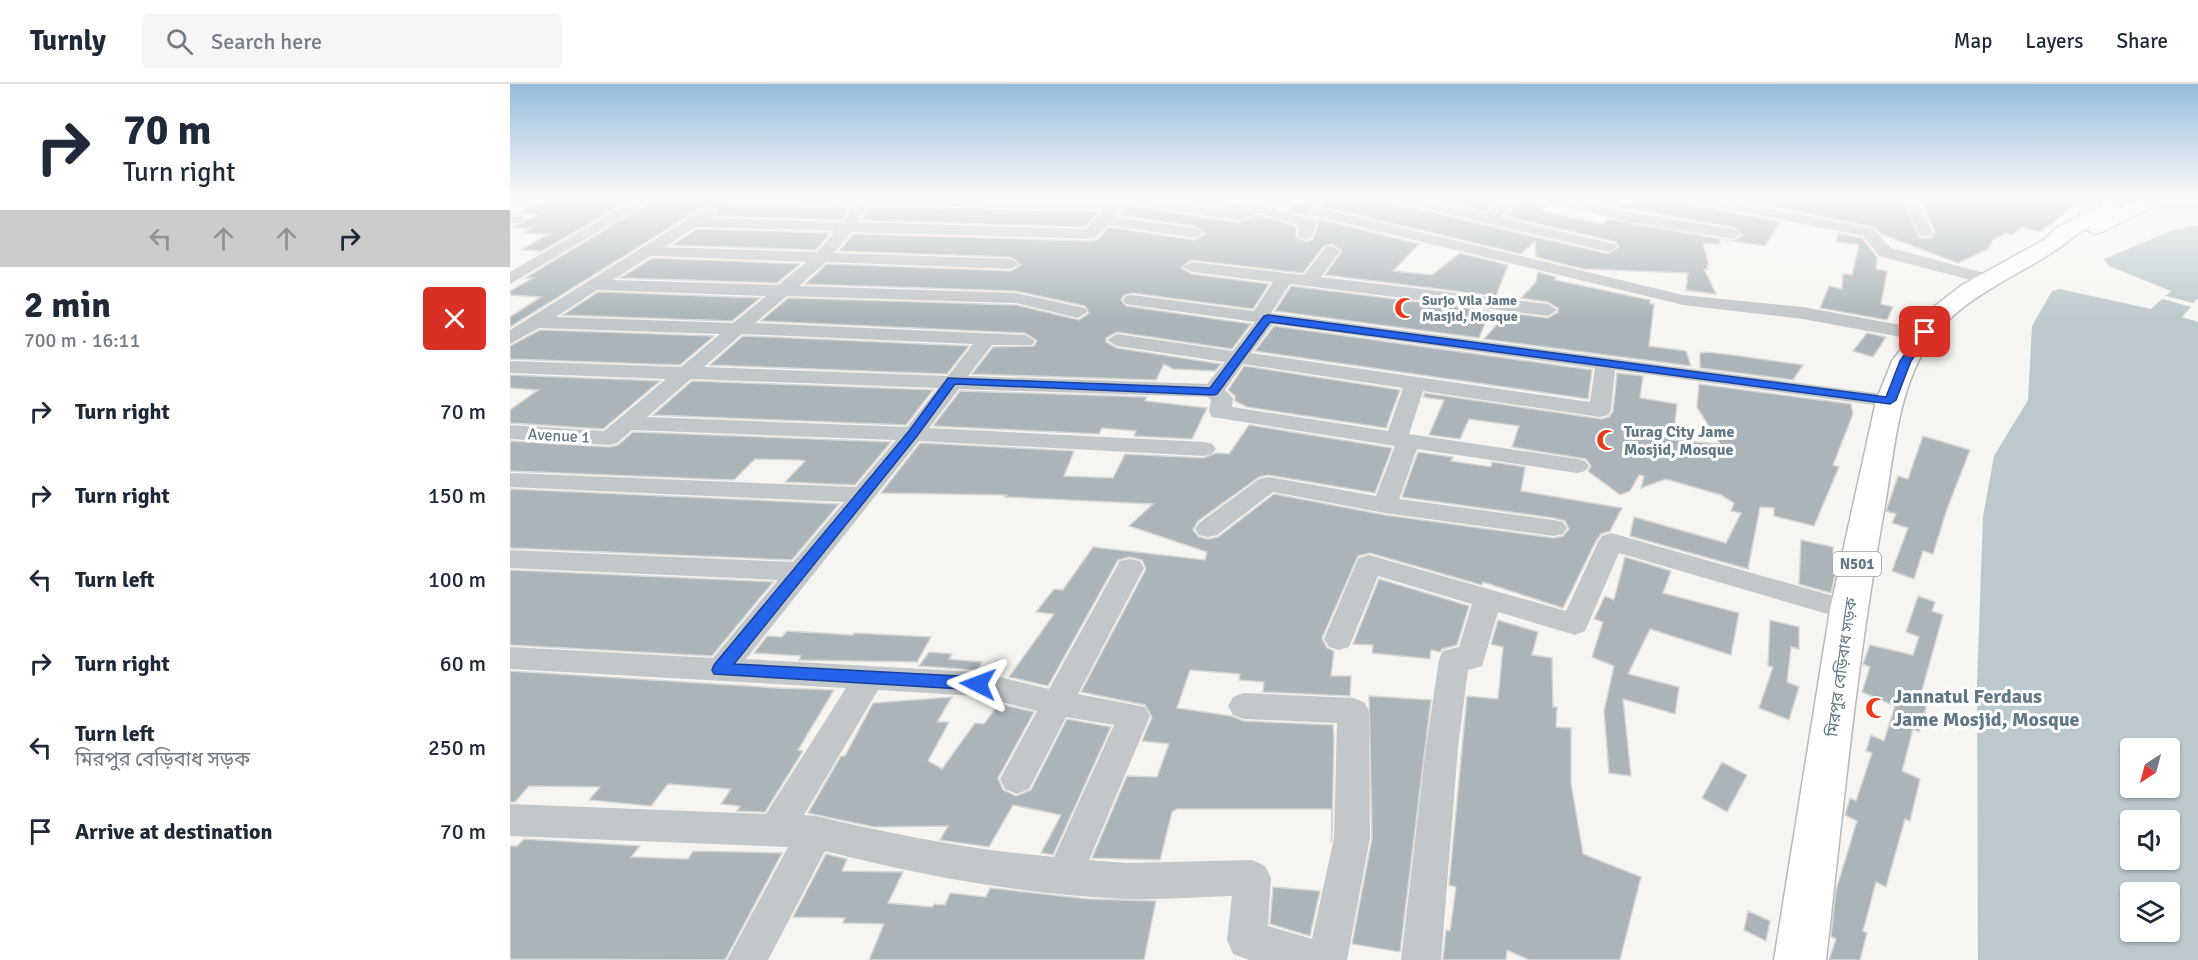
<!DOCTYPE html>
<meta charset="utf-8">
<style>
:root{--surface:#fff;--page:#f6f6f7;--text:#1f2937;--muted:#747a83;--line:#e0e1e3}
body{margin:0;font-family:Signika,"Noto Sans Bengali",sans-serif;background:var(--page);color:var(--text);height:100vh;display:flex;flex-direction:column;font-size:22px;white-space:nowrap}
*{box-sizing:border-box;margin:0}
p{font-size:20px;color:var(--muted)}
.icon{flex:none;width:33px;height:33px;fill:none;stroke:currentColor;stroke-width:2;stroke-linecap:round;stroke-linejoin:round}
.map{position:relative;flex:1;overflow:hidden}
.drawer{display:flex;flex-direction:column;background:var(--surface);width:510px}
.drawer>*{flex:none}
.top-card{background:#fff;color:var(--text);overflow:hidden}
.needle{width:39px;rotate:216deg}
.tools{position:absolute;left:1610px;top:654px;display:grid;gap:12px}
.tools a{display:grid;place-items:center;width:60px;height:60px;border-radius:6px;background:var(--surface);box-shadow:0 2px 4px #0004;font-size:30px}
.pin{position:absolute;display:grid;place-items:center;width:51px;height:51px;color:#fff;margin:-26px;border-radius:12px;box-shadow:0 3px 9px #0006}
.me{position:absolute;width:66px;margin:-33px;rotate:273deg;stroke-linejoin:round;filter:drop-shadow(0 0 4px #0008)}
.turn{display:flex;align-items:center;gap:21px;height:126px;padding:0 24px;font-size:27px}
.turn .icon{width:78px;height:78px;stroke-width:2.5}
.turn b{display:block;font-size:42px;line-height:51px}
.lanes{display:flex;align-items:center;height:57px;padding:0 24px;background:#0003;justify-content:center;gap:30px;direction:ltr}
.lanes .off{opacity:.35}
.round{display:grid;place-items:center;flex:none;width:63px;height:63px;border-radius:6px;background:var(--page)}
.head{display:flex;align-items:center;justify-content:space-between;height:102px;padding:0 24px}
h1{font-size:36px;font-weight:800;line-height:45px}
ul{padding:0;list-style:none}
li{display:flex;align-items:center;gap:18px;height:84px;padding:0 24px}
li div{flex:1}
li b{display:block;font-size:22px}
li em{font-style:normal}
header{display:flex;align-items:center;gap:36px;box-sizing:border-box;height:84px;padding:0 30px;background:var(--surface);border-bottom:2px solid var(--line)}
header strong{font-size:28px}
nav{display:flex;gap:33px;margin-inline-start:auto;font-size:21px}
.search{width:420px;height:54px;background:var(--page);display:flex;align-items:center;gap:15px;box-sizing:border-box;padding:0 21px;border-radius:6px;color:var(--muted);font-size:22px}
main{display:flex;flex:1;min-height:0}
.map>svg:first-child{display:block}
.water{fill:#bbc9cd;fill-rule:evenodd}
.pier{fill:#f6f5f1}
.building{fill:#abb5b9;stroke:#d7d6d4;stroke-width:1.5}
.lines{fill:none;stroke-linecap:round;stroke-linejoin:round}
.highway-casing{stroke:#b6babd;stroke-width:3}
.minor{fill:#c2c7ca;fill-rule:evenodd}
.highway{fill:#fff;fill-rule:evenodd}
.route{fill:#2563eb;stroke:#184099;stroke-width:1.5}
.labels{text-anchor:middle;stroke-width:6;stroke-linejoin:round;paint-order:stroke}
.far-poi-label{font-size:14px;font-weight:bold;fill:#627885;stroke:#fff;text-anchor:start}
.shield{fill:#fff;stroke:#91a0aa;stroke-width:1.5}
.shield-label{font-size:15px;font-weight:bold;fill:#627885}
.poi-label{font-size:16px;font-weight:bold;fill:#627885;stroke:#fff;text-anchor:start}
.street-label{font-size:16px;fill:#627885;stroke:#fff}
.near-poi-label{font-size:20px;font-weight:bold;fill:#627885;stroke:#fff;text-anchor:start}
</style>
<header>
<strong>Turnly</strong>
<div class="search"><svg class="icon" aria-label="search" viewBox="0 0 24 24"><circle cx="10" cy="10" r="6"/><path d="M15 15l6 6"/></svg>Search here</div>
<nav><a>Map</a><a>Layers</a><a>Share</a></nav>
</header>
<main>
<section class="drawer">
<div class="top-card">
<div class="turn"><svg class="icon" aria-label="right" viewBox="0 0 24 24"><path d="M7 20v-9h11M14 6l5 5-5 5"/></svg><div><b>70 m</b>Turn right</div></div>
<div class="lanes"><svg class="icon off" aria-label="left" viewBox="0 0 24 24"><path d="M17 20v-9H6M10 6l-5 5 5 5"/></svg><svg class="icon off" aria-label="ahead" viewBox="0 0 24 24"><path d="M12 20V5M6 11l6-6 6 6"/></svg><svg class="icon off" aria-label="ahead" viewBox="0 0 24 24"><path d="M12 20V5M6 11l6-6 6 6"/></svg><svg class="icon" aria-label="right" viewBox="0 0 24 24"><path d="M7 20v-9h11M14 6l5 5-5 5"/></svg></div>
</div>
<div class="head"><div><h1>2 min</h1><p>700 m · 16:11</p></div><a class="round" style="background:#d93025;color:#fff"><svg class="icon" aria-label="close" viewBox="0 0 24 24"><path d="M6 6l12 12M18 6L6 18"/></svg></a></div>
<ul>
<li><svg class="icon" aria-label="right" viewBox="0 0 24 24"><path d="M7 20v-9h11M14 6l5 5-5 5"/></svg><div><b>Turn right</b></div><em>70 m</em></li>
<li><svg class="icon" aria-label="right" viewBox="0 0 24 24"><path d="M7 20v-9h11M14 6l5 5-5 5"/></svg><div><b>Turn right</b></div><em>150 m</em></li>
<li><svg class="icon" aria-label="left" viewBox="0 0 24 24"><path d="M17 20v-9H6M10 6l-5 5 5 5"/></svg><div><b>Turn left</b></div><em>100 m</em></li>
<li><svg class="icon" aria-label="right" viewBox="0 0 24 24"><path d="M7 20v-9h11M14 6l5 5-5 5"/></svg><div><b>Turn right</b></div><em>60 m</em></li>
<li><svg class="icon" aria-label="left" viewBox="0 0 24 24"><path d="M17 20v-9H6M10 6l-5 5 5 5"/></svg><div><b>Turn left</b><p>মিরপুর বেড়িবাধ সড়ক</p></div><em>250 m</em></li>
<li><svg class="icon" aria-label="arrive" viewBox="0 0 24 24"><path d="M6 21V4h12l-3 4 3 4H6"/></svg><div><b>Arrive at destination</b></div><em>70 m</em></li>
</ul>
</section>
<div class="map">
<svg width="1688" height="876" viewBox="0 0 1688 876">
<rect width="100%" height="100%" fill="#f6f5f1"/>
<!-- water -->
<path class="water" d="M1688 141V876H1468L1467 601 1473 433 1484 372 1518 316 1522 242 1542 207 1550 205 1641 225 1661 207 1599 182 1594 175 1663 146ZM1620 664H1659V704H1620ZM1620 736H1659V776H1620ZM1620 808H1659V848H1620Z"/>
<!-- pier -->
<path class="pier" d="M1653 211 1683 219 1688 214V238L1672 233 1681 223 1649 214Z"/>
<!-- building -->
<path class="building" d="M39 113H125L27 170 29 167 11 166 39 150 13 149 21 144H0L28 131 9 129Z
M149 113H213L215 118 222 120 339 123 332 136 205 132 207 129 204 124H191L0 243V233L31 213 0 211V207L23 194H15Z
M650 113H727L720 118 733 122 727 125Z
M800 113H874L882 119 1098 170 1109 163 1106 158 995 132 1015 114 1037 121 1032 127 1093 140 1097 135 1223 157 1233 151 1223 143 1108 123 1113 118 1120 119 1127 113H1168L1177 119 1270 138 1255 162 1209 155 1210 160 1193 159 1199 181H1197L1198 185H1194L1206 210 1176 206 1178 189 1073 185 1026 173 1025 157 1011 170 805 121 796 128 800 133 909 160 883 187 922 191 950 169 998 181 986 212 815 191 832 167 822 160 814 162 793 189 681 176 671 184 682 190 759 200 743 225 622 209 614 211 611 216 616 222 741 240 722 265 607 248 596 254V258L607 264 711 280 705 287 663 285 654 280 646 296 462 290 483 263 524 262 527 257 515 249 251 237 278 214 506 221 569 236 579 229 575 222 506 207 295 200 317 180 501 187 511 181 501 173 329 167 343 150 580 157 588 155 598 143 685 156 695 150 685 142 609 131 618 121 729 139 749 131 787 143 785 152 796 158 803 155 809 139 806 135 777 126Z
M912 113H993L974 128Z
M1212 113H1391L1409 154H1421L1425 148 1409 113H1577L1530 148 1512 143 1502 151 1496 149 1483 156 1478 165 1448 179 1371 150 1364 143Z
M359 123 588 128 575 143 352 136Z
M187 145 320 149 306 166 162 161Z
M1328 149 1352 154 1367 173 1366 185 1377 187 1371 220 1383 223 1377 236 1310 224 1319 202 1332 205 1333 190 1342 191 1349 161 1327 158Z
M142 174 290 180 267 199 110 194Z
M1028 188 1046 193 1045 196 1140 216V220H1144L1139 262 1176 267 1181 282 974 255 997 229 1038 234 1048 228V224L1038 218 1011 214 1026 198Z
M781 202 980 227 969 254 765 227Z
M88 208 250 214 222 237 53 231Z
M764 242 1082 286 1078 315 745 267Z
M30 246 204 252 170 281 0 275V262Z
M1357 249 1376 253 1363 273 1343 267Z
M233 252 459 262 437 290 200 281Z
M1196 268 1222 271 1293 281 1283 296 1190 284V269Z
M734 282 890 306 876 344 737 323 725 317V312L718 306Z
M1107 289 1133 292 1130 314 1167 320 1163 356 1210 360 1187 323 1189 300 1341 320 1343 330 1323 381 1329 383 1304 442 1264 432V424L1250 423 1238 485 1120 452 1124 433 1216 459 1231 429 1221 427 1224 419 1211 411 1156 395 1131 404 1134 392 1129 391 1120 407 1110 411 1078 387 1081 382 1076 375 1002 363 1009 342 959 335 950 355 919 351 934 316 913 313 915 309 1091 335 1099 333 1103 327Z
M0 291 150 297 93 345 0 339V326L28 306 0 304Z
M182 297 423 306 396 341 143 331Z
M450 307 637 313 635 317 697 324 682 355 624 352 626 347 592 344 589 350 423 342Z
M739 341 882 364 865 409 758 391 749 393 688 437 683 446 689 453 698 455 708 453 764 410 875 431 1044 454 1053 452 1059 445 1055 437 1044 434 892 413 908 368 943 373 941 377 981 383 982 378 1015 383 1011 407 1112 424 1100 447 1091 450 1086 457 1053 524 973 498 972 501 860 469 848 472 812 554 817 564 824 567 821 592H841L840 612 753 608 754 598 729 596 730 590 680 586 667 624 721 632 734 637 823 641 824 655 822 754 821 758 822 725H667L662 728 650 776 582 774 617 692 647 693 659 660 632 657 642 633 635 621 571 608 636 485 632 476 620 473 608 476 538 602 499 593 544 530 526 528 544 505 553 506 583 463 695 476 697 468 619 442 643 420 495 413 497 411 371 409 410 359 564 367 554 392 603 394 615 370 694 374 706 369 719 370Z
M123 348 381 358 345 401 275 398 295 377 289 376 245 375 224 396 0 387V357L99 363 108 361Z
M1413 352 1460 366 1437 425 1423 470 1413 467 1404 495 1382 487 1398 444 1382 439 1386 430 1376 427 1388 392 1398 395Z
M0 405 329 420 282 476 0 464Z
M1291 456 1323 463V490L1325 491 1321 509 1289 500Z
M1115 473 1161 487 1153 509 1229 529 1221 571 1140 545 1118 590 1169 603 1165 630 1113 615 1121 692 1099 689 1094 627 1104 582 1082 573 1093 538 1084 535 1095 512 1104 516Z
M0 486 263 498 202 572 0 561Z
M869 495 959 522 947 561 932 565 930 568 921 566 920 575 862 569 863 561 843 560Z
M1408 512 1425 518 1422 527 1433 531 1410 613 1418 616 1409 648 1403 645 1392 687 1410 695 1400 737 1395 735 1376 803 1366 798 1353 847 1357 849 1350 876H1319L1326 855 1321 852 1326 806 1347 737 1335 731 1340 714 1346 717 1362 669 1356 667 1361 651 1374 657 1385 622 1352 608 1360 583 1353 580 1360 561 1403 571 1409 553 1396 548Z
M988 536 1028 548 1022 571 1042 574 1043 623H1047L1046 643 1061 644V699L1073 770 1131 793 1110 876H1019L997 866 996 876H933L936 846 940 847 946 803 939 801 957 612 988 615 993 563 981 560Z
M1260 536 1289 543V565L1281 563 1277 598 1289 603 1279 636 1249 624 1263 583 1258 582Z
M277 547 343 551 344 549 421 553 407 578 289 576 291 572 244 569 257 552 272 553Z
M419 568 442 570 439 575 472 578 467 586 409 582Z
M0 587 269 604 324 606 288 666 293 667 255 728 227 727 230 722 211 720 221 705 158 700 141 722 79 716 90 703 19 702 5 718H0Z
M859 612 921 616 890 868 842 860 862 754Z
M442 613 427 638H439L418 677 432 685 465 639 474 640 489 620 524 628 488 694 493 706 506 712 521 706 557 635 601 643 543 771 531 769 551 731 503 721 479 763 430 756 438 742 364 743 298 729 331 672H335L363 619Z
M1212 678 1237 691 1217 728 1192 714Z
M14 755 130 762 121 773 178 775 183 767 272 769 215 876 0 875V762H7Z
M316 770 337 775 332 787 393 788 378 819 422 823 424 820 435 821 440 809 476 813 480 804 579 815 646 817 634 876H359L374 840 333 839 335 834 283 833Z
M763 803 810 807 800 852 760 840Z
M1238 827 1260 837 1256 857 1234 846Z"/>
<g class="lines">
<defs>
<path id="highway" d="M1592 113H1608L1610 124 1630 115 1640 121 1637 125 1592 148 1585 150 1575 145C1564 151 1557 159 1546 166 1496 199 1436 219 1408 278 1386 323 1383 378 1374 427 1347 576 1333 726 1316 876H1264L1320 526 1366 317 1382 277 1425 222 1452 201 1534 156 1546 144 1590 122Z
M1635 113H1688V123L1645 119Z"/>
</defs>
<!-- highway casing -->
<use href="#highway" class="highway-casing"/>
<!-- minor -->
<path class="minor" d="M129 113H147L0 200V188Z
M387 113 602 117 606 113H635L727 127 748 119 805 137 807 140 801 154 795 156 787 151 790 142 749 129 729 137 617 119 604 133 685 144 693 149 685 154 597 141 586 153 580 155 342 148 324 169 501 175 509 180 501 185 316 178 289 202 506 209 575 224 577 228 568 234 506 219 277 212 245 239 515 251 525 257 522 261H482L458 292 697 300 715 278 607 262 597 256 607 250 723 267 745 238 622 221 616 220 613 216 616 212 622 211 744 227 763 198 682 188 673 183 682 178 794 191 816 163 822 162 830 167 811 193 1038 220 1047 226 1038 232 780 200 761 229 1380 311 1388 312 1391 317 1388 322 1380 323 1105 286 1101 326 1098 331 1090 333 913 307 899 350 1067 375 1075 377 1079 382 1075 387 1067 389 907 365 889 415 1044 436 1053 438 1057 444 1053 450 1044 452 875 429 763 408 707 451 698 453 689 451 685 445 689 439 749 395 758 393 866 412 885 362 702 333 699 328 701 316 698 313 449 305 419 344 694 358 702 360 706 365 702 370 694 372 409 357 236 575 468 588 539 605 610 477 620 475 630 477 634 484 568 610 635 623 640 632 579 776 617 779 742 776 755 782 761 794 758 842 802 855 824 754 827 639 734 635 723 631 718 622 723 613 734 609 843 614 854 618 859 627 860 754 837 876H739L723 870 717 856 722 812C687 813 651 816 617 815 515 811 414 792 315 767L258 876H217L278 763 0 752V720L256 730 336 604 0 585V563L203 574 268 496 0 484V466L283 478 334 418 0 403V389L346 403 386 356 122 346 107 359 99 361 0 355V341L94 347 156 295 0 289V277L171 283 210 250 29 244 0 260V246L192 126H202L205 129 200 134 333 138 343 121 222 118 217 117 215 113ZM358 121 593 126 576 145 348 138ZM186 143 325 147 307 168 155 163ZM141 172 296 178 268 201 103 196ZM87 206 256 212 223 239 46 233ZM763 240 1085 284 1080 318 741 269ZM232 250 463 260 438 292 194 283ZM733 280 893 304 878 347 722 323 723 314 715 306ZM181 295 428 304 397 343 137 333ZM368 606 468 612 527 627 490 695 495 705 507 710 519 705 556 633 604 641 544 773C463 766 385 751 306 732L294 731Z
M876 113H902L975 130 997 113H1013L990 133 1105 160 1107 163 1099 168 883 117Z
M1023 113H1050L1119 128 1223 145 1231 150 1223 155 1119 138 1025 116Z
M1170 113H1200L1364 145 1381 164 1482 191 1485 195 1476 200 1369 172 1353 152 1177 117Z
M1393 113H1407L1423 149 1421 152H1409Z
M806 123 1173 211 1293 223 1412 245 1422 251 1412 257 1293 235 1173 221 801 131 798 128Z
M0 130 12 132 15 135 12 138 0 140Z
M1101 449 1348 519 1352 526 1348 533 1338 536 1109 469 1075 547 1065 551 988 528 972 582 958 586 948 663 931 876H891L916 663 929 575 933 567 949 563 962 520 868 492 839 563 829 566 819 563 814 555 846 480 849 474 859 471 1056 527 1088 458 1092 452Z"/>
<!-- highway -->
<use href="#highway" class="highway"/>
</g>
<!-- sky -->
<linearGradient id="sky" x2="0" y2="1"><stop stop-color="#96bcdd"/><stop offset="0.48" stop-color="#fbfaf9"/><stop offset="1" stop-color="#fbfaf9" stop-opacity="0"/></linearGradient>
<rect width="1688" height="236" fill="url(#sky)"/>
<!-- route -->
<path class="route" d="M758 231 1376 313 1390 277 1411 246 1420 248 1401 277 1386 316 1380 320 760 238 707 310 703 311 445 300 407 352 224 580 468 593 474 595 476 600 474 604 468 606 204 590 202 586 204 581 399 347 438 294 700 304 754 232Z"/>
<!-- icons -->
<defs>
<symbol id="mosque-bare" viewBox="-9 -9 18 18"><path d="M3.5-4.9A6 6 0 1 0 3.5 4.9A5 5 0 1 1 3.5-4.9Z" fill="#f13816" stroke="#fff" stroke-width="2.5" paint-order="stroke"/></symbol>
</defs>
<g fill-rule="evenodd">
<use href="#mosque-bare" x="880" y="209" width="30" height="30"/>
<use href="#mosque-bare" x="1082" y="341" width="30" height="30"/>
<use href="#mosque-bare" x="1351" y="609" width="30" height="30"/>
</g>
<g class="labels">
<!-- far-poi labels -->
<g class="far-poi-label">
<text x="912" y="221">Surjo Vila Jame<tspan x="912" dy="16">Masjid, Mosque</tspan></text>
</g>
<!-- shield labels -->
<rect class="shield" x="1323" y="468" width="48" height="24" rx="4.5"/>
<g class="shield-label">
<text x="1347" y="485">N501</text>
</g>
<!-- poi labels -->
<g class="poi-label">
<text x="1114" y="353">Turag City Jame<tspan x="1114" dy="18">Mosjid, Mosque</tspan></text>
</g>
<!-- street labels -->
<g class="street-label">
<text transform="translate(49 351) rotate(3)" y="6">Avenue 1</text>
<text transform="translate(1331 583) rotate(-82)" y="6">মিরপুর বেড়িবাধ সড়ক</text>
</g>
<!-- near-poi labels -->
<g class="near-poi-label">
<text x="1383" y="619">Jannatul Ferdaus<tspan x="1383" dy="23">Jame Mosjid, Mosque</tspan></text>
</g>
</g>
</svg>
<div class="tools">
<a><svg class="needle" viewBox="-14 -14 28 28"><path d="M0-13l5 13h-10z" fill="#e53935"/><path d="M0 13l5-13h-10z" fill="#747a83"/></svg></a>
<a><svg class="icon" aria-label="sound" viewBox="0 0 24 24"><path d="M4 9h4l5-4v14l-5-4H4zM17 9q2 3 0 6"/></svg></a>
<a><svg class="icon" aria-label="layers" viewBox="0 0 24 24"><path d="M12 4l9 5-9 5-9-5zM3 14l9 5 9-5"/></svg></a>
</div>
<div class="pin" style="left:1415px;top:248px;background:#d93025"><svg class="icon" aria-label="arrive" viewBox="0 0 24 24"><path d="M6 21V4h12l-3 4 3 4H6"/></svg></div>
<svg class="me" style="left:468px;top:600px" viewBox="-20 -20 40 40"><path d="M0-17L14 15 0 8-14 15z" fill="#2563eb" stroke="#fff" stroke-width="4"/></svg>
</div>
</main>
